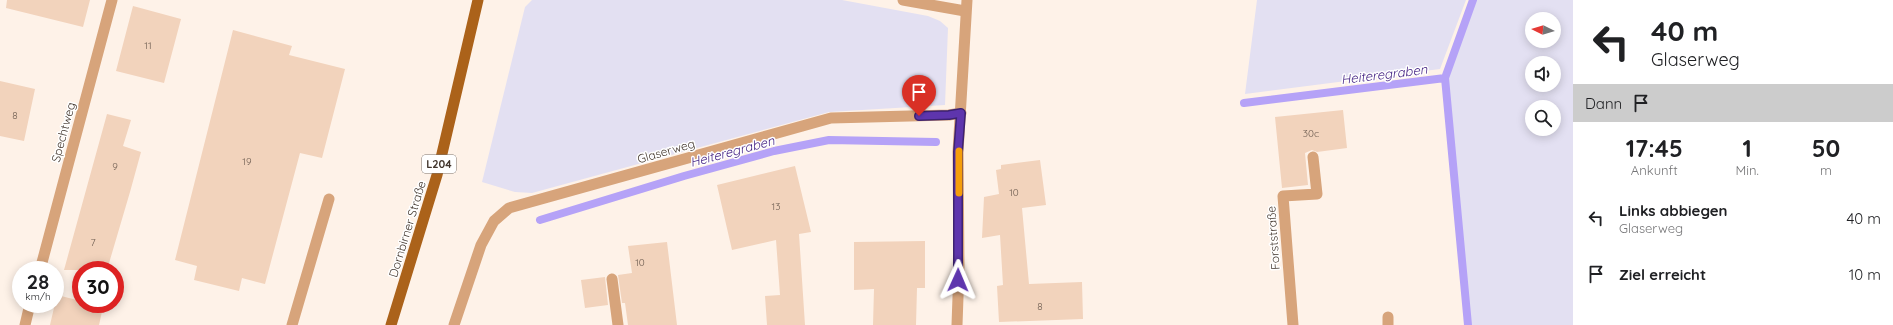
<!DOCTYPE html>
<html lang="de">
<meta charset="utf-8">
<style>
:root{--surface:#fff;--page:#f6f6f6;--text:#202124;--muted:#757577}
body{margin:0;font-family:Quicksand,sans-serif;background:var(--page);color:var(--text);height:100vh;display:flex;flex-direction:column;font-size:15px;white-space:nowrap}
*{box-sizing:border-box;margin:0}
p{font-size:13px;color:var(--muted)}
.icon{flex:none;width:22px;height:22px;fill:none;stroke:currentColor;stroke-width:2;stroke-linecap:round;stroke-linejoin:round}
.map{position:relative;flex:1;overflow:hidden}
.sheet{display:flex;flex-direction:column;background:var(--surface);width:320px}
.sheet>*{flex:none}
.hud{background:#fff;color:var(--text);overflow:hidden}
.needle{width:26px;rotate:275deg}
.fabs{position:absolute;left:1525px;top:12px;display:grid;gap:8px}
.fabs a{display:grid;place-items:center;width:36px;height:36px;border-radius:50%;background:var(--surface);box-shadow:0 2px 10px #0003;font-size:20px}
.speed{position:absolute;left:12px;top:261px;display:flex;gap:8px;font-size:20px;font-weight:700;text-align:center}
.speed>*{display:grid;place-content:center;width:52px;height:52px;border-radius:50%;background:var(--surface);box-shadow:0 2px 10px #0003;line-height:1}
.speed small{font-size:10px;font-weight:400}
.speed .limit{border:6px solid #d22;background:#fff;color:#111}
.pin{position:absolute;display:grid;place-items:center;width:34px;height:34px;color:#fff;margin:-41px -17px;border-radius:50% 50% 50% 0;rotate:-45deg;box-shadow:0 0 4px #0007}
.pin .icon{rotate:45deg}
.me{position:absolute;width:44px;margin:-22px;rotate:1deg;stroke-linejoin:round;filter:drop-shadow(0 0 3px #0008)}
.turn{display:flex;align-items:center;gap:14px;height:84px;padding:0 12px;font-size:18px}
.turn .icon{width:52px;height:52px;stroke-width:2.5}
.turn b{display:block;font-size:28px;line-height:34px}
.then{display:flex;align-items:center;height:38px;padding:0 12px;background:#0003;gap:8px;font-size:15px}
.eta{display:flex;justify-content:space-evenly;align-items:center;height:68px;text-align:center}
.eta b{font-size:24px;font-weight:700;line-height:28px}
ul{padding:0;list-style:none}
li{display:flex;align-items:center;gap:12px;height:56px;padding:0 12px}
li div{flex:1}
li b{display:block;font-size:15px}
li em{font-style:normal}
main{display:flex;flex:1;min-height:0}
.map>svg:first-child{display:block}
</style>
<main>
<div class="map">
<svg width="1573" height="325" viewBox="0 0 1573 325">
<rect width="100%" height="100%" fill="#fef2e8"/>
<path fill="#e3e0f2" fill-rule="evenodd" d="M532,0H842L928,16L940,21L948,28L945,105L829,112L532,193L515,192L482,182L525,7Z
M1257,0H1466L1440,69L1245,94Z
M1473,0H1573V325H1468L1445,78ZM1532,19H1554V41H1532ZM1532,63H1554V85H1532ZM1532,107H1554V129H1532Z"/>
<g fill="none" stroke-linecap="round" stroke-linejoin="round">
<path stroke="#b5a2f7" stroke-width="8" d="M1445,78L1468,325
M1244,103L1445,78L1473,0
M540,220L684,176L774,151L829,140L936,142"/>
</g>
<path fill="#f2d3bc" d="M7,0H90L83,27L6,8Z
M133,6L181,19L164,83L116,71Z
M233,30L292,46L289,55L345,69L322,158L300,153L265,284L242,278L239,291L194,280L197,266L175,260Z
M0,81L35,89L24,141L0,136Z
M1343,110L1347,148L1317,152L1312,150L1305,153L1308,185L1282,188L1275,117Z
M107,114L131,120L123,146L141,152L130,192L107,270H64Z
M1040,160L1046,205L1022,208L1029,284L1082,282L1083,319L999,322L997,286L1003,285L1000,235L982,238L984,197L999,194L996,170L1001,169V165Z
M795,166L811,232L799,234L805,325H767L765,296L780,295L776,240L732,250L717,185Z
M925,241V288H917L916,325H873L874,289L854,290V242Z
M667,242L677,325H628L625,303H622L618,275L632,273L628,246Z
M605,277L608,305L585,308L581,280Z
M57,295L81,301V304H92L103,307L99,325H50Z"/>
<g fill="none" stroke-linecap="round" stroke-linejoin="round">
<path stroke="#d7a47b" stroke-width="11" d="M903,0L965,11
M1388,317V325
M292,325L329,199
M454,325L481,245L494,221L509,208L831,118L949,115L961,113
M1293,325L1283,196L1317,194L1313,157"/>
<path stroke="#d7a47b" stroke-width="11" d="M40,270L112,0
M612,279L618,325
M25,325L30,304
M957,325L959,269L958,152L967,0"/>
<path stroke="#ab621a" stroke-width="11" d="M391,325L437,175L478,0"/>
</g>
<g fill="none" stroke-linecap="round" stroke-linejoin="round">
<g stroke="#3d2270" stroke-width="10">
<path id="route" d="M919,116L949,115L961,113L958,152V280"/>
</g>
<use href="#route" stroke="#5e35ad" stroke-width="7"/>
<path stroke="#f59e0b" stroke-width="7" d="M959,151V193"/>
</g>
<g text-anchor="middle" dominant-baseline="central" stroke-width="3" stroke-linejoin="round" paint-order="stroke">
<g font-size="10" fill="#6e5d51">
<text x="148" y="45">11</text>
<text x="15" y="115">8</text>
<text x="1311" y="133">30c</text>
<text x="247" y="161">19</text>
<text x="115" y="166">9</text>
<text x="1014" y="192">10</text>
<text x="776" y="206">13</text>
<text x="93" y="242">7</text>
<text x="640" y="262">10</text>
<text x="1040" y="306">8</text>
</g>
<rect fill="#fff" stroke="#7b726c" stroke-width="1" x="422" y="155" width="34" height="18" rx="3"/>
<g font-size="11" font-weight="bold" fill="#42362d">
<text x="439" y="164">L204</text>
</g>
<g font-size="12" fill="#42362d" stroke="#fff">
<text transform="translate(63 132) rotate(-75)">Spechtweg</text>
<text transform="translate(666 151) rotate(-16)">Glaserweg</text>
<text transform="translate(407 229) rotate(-73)">Dornbirner Straße</text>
<text transform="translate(1273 238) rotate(-94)">Forststraße</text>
</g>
<g font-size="13" font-style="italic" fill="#442283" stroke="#fff">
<text transform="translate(1384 74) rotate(-7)">Heiteregraben</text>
<text transform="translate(732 151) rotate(-15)">Heiteregraben</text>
</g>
</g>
</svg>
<div class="fabs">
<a><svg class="needle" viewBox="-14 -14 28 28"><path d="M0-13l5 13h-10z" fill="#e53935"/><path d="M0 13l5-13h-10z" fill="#757577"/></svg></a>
<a><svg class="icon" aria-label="sound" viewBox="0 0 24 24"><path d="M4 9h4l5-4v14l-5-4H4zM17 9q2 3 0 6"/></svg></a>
<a><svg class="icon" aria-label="search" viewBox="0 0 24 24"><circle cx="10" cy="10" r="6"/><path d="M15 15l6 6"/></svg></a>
</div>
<div class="speed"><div>28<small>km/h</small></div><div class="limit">30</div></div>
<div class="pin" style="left:919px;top:116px;background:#d93025"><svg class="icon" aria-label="arrive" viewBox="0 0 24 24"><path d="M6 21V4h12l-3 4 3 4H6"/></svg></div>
<svg class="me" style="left:958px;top:280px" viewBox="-20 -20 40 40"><path d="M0-17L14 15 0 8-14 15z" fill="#5e35ad" stroke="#fff" stroke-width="4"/></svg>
</div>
<section class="sheet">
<div class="hud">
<div class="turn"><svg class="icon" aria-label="left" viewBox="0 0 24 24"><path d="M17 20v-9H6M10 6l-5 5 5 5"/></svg><div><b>40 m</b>Glaserweg</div></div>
<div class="then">Dann<svg class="icon" aria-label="arrive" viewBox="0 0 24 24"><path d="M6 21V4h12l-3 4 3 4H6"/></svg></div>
</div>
<div class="eta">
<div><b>17:45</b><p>Ankunft</p></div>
<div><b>1</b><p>Min.</p></div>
<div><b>50</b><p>m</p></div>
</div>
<ul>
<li><svg class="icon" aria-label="left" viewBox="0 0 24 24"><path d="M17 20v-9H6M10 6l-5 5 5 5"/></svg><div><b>Links abbiegen</b><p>Glaserweg</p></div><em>40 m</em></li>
<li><svg class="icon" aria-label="arrive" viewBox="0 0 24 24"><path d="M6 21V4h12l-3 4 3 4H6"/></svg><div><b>Ziel erreicht</b></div><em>10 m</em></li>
</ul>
</section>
</main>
